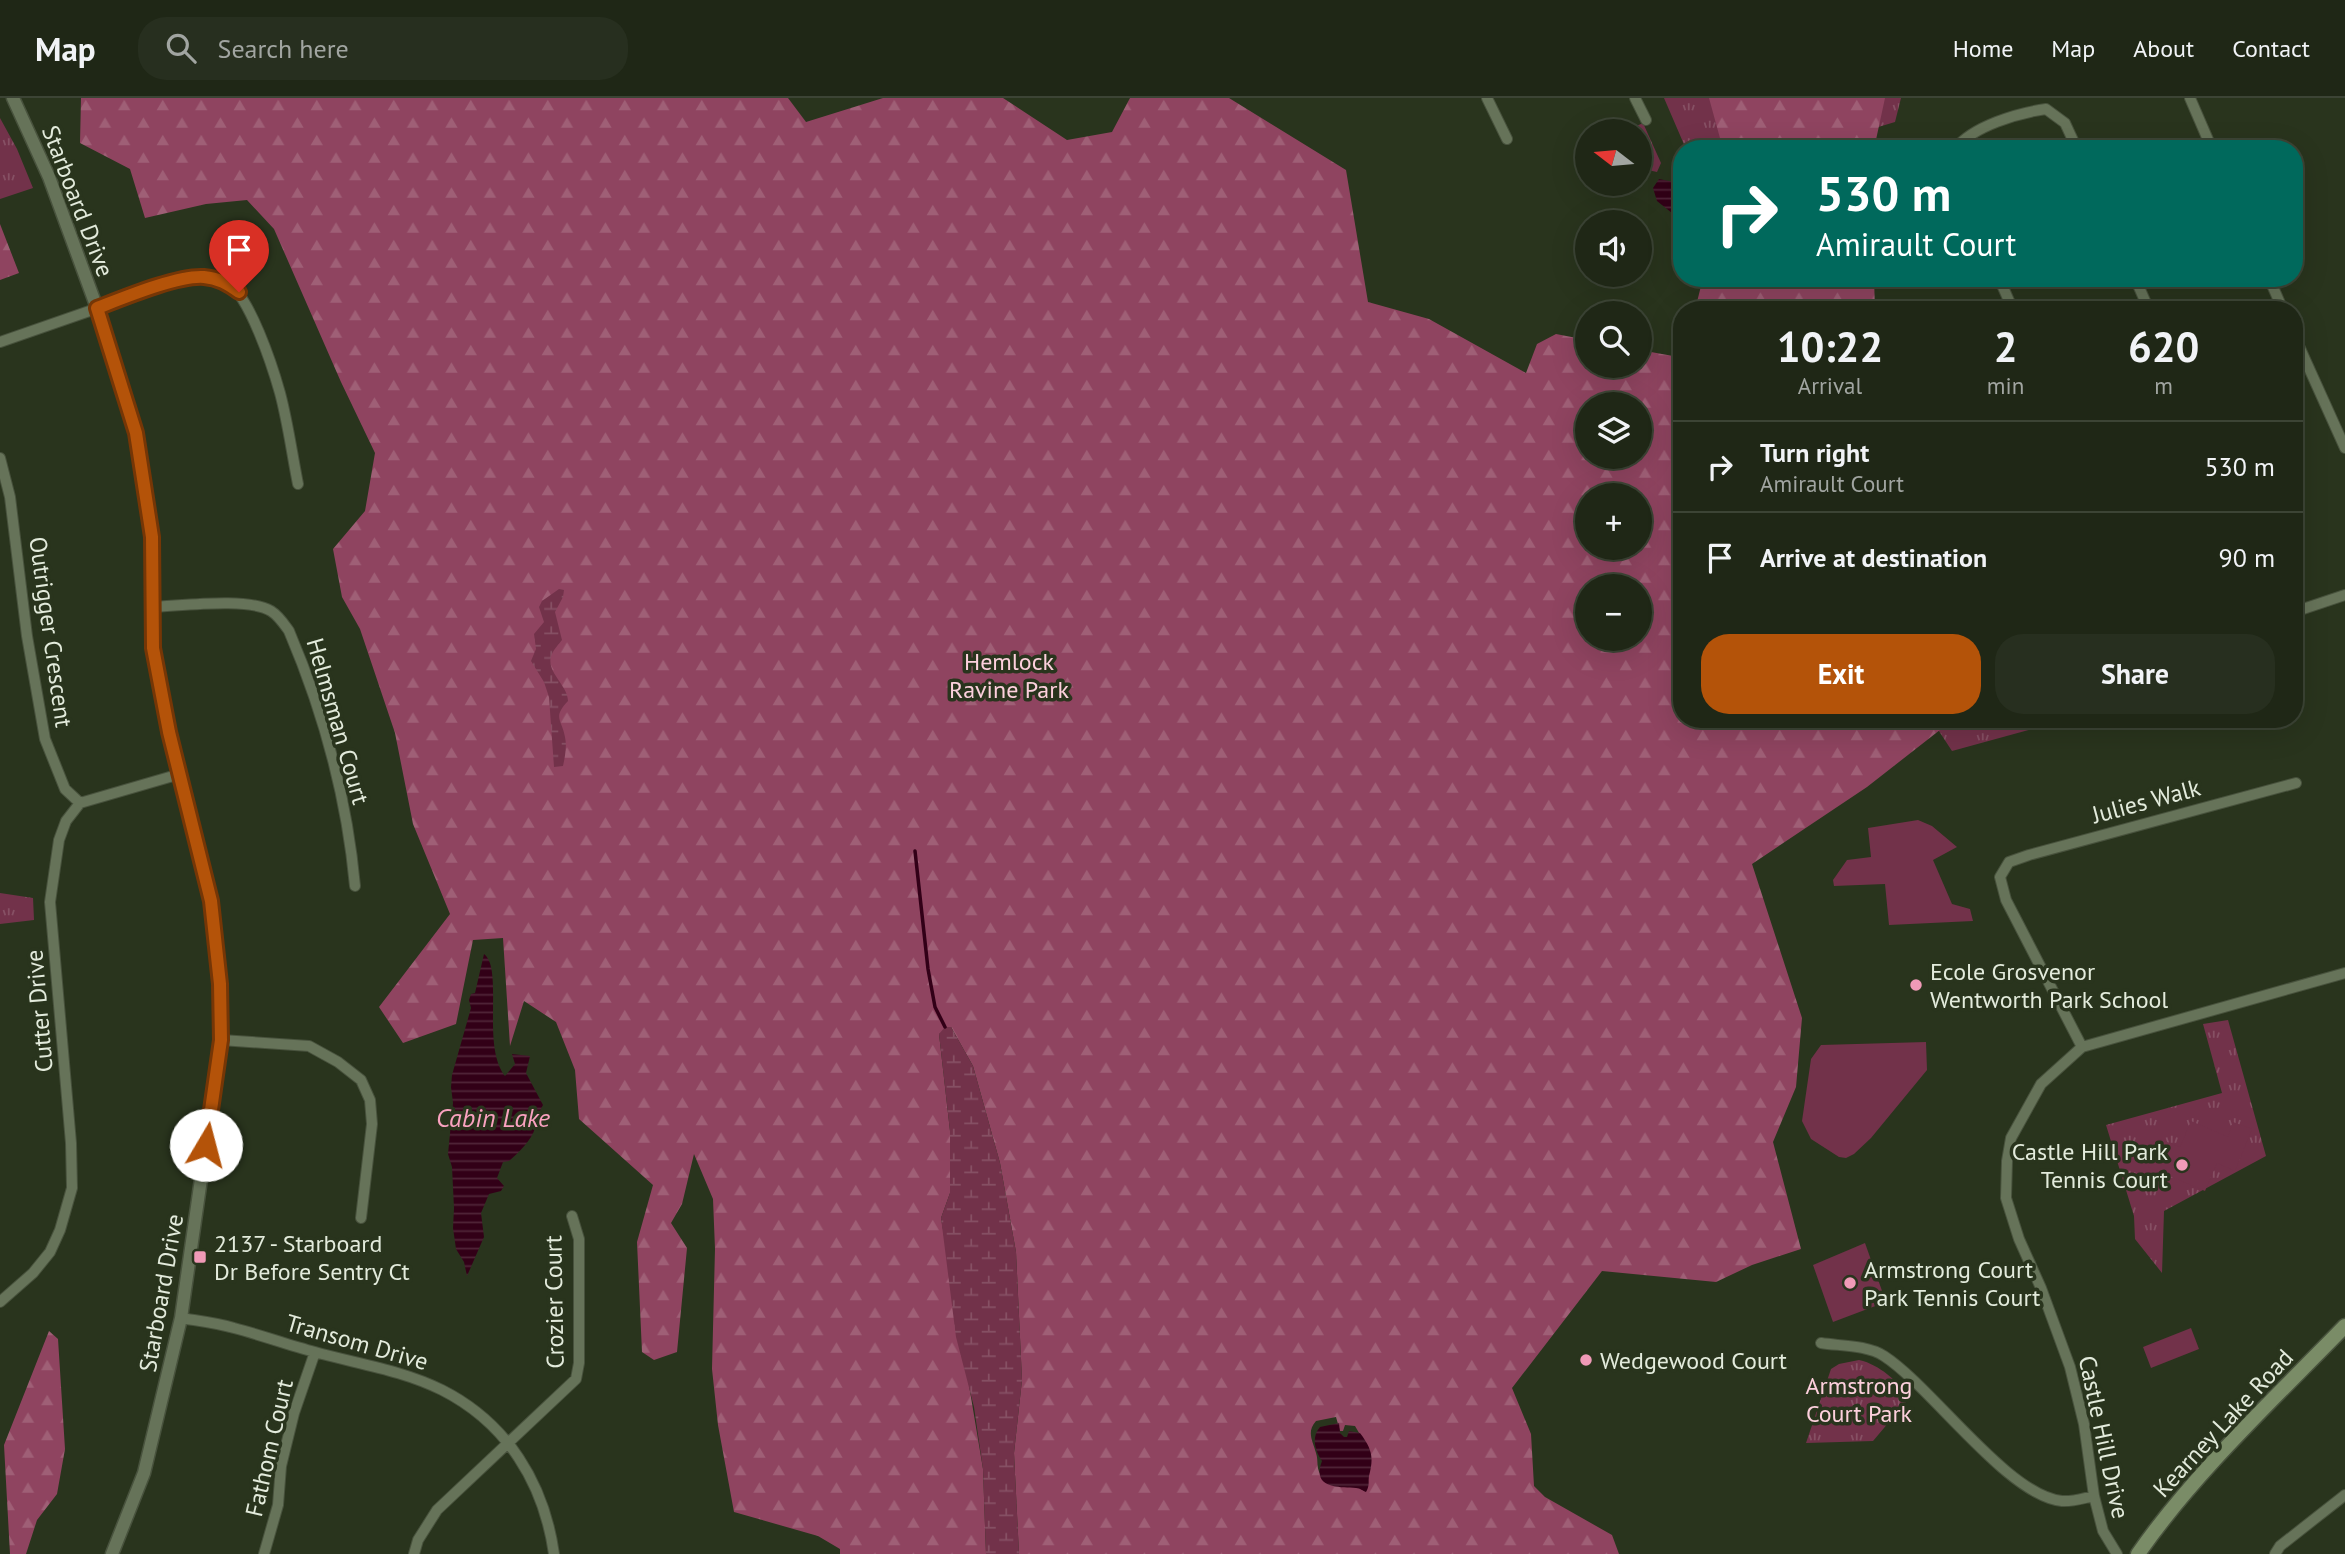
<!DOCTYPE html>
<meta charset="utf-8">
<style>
:root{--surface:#1f2716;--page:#272f1f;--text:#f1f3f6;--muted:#a1a5a1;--line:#3c4435;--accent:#b45309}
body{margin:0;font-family:"PT Sans",sans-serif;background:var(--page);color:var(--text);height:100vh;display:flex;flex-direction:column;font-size:26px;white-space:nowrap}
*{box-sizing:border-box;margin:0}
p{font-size:23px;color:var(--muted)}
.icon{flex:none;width:38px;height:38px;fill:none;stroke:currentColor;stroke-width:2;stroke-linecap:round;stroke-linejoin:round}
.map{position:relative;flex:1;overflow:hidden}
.drawer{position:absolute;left:1673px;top:203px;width:630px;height:427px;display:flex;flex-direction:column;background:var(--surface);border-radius:28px;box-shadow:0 7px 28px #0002,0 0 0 2px var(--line)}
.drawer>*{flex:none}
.top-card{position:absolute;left:1673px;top:42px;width:630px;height:147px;border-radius:28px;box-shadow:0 7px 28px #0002,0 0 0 2px var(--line);background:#00695c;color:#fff;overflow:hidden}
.needle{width:46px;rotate:286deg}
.controls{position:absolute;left:1575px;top:21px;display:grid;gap:14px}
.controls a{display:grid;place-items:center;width:77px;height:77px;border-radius:50%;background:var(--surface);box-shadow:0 7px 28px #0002,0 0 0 2px var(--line);font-size:35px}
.pin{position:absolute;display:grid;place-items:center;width:60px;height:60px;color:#fff;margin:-72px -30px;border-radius:50% 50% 50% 0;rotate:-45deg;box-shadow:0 0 7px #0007}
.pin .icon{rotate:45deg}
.me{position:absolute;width:77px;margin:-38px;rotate:8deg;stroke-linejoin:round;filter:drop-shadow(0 0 5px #0008)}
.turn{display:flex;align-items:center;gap:24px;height:147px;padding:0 28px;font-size:32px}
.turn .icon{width:91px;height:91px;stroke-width:2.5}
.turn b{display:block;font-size:49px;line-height:60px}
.eta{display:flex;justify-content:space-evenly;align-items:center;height:119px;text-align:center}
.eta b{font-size:42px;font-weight:600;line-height:49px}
.button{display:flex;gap:14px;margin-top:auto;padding:14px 28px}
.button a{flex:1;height:80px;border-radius:28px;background:var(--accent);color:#fff;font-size:28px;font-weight:600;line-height:80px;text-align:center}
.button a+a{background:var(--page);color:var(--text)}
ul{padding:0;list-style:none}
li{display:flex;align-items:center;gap:21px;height:91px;padding:0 28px;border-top:2px solid var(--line)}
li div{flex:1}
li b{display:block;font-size:26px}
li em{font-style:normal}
header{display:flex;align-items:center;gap:42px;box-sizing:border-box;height:98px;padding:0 35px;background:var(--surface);border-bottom:2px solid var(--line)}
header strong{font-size:33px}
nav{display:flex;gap:38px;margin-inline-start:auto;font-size:24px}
.search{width:490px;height:63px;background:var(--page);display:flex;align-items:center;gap:18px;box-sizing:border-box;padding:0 24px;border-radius:28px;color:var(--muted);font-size:26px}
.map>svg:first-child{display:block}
</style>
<header>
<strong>Map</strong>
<div class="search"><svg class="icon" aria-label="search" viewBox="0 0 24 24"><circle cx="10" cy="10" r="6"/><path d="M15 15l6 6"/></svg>Search here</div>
<nav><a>Home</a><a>Map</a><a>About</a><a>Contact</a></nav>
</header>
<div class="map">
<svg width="2345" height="1456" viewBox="0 0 2345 1456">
<defs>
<pattern id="grass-tufts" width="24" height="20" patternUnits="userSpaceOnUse" patternTransform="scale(1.75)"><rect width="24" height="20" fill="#72324a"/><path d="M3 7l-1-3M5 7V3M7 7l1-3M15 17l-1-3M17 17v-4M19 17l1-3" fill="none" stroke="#865064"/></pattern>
<pattern id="forest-firs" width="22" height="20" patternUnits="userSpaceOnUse" patternTransform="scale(1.75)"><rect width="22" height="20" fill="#8f4460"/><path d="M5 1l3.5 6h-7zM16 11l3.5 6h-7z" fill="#9f5f76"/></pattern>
<pattern id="wetland-marsh" width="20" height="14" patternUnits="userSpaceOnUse" patternTransform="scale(1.75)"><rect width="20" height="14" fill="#72324a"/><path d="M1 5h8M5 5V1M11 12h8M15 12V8" fill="none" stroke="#865064"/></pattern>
<pattern id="water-rules" width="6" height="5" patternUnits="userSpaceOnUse" patternTransform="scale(1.75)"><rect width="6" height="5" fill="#320017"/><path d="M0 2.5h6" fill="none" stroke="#502538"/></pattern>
</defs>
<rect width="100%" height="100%" fill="#29341d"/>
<path fill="url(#grass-tufts)" d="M1664,0H1901L1895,24L1865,33L1873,51H1686Z
M0,20L17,51L33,90L0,101Z
M1643,25L1661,65L1657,74L1648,72L1640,76V33H1626Z
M1931,621H2068L1952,653Z
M0,795L33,800L34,822L0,826Z
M2228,922L2266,1058L2164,1113L2162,1175L2135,1141L2134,1118L2106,1027L2222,995L2203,926Z
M1859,1262C1881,1267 1895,1283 1911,1298L1873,1343L1806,1345L1831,1271L1839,1266Z"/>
<path fill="url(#forest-firs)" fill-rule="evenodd" d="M81,0H788L806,24L883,0H1003L1067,42L1112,34L1130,0H1229L1346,72L1368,204L1429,221L1526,275L1537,246L1556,236L1587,242V268H1640V252L1673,258L1682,246V621H1954L1867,689L1752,766L1802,920L1796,989L1773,1044L1801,1151L1752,1167L1716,1184L1602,1173L1512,1290L1531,1336L1534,1388L1545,1399L1612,1437L1619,1456H1019L1014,1355L1022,1282L1016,1154L1000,1065L973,968L951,929L939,936L950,1033V1095L941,1120L983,1371L986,1456H840V1451L818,1438L734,1414L718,1327L712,1271L715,1151L713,1101L694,1056L682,1106L671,1125L687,1150L677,1254L654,1262L642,1254L637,1144L653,1087L579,1021L575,972L556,924L524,903L510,948L503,840L473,842L456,926L403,945L379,909L450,816L413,726L395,635L360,531L342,499L333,451L365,413L375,355L341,284L274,131L247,102L206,106L145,120L130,71L80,45ZM1587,306H1640V359H1587ZM1587,397H1640V450H1587ZM1587,488H1640V541H1587ZM1336,1319L1340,1333H1343L1345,1327L1355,1328L1365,1345L1323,1380C1315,1371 1319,1364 1316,1355C1313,1343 1306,1334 1316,1323Z
M1709,0H1885L1874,51H1723Z
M0,126L19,175L0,182Z
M1703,180H1874L1875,212H1695Z
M49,1233L58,1241L65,1351L57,1396L37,1422L26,1456H10L4,1347Z"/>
<path fill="url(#wetland-marsh)" d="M559,491L564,492L563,499L555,514L562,542C559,546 554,551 552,556C544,573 568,587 568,603C552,620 562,621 565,639C567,648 565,659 563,668L554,669L549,599L544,584L531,563L536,551L534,536L544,524L539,509L542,503Z
M945,929H951L973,968L1000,1065L1016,1154L1022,1282L1014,1355L1019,1456H986L983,1371L974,1309L956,1239L941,1120L950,1095V1033L939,936Z"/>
<path fill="#72324a" d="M1918,722L1932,728L1957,749L1933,762L1952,806L1970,811L1973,823L1889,827L1885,786L1834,788L1833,782L1847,762L1871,759L1868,730Z
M1926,944L1927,972L1871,1040L1854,1056L1846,1060L1839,1059L1811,1041L1802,1023L1811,961L1821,947Z
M2191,1023L2228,1039L2233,1024L2252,1031L2235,1073L2217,1065L2205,1093L2148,1069L2159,1041L2180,1049Z
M1865,1145L1886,1204L1833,1224L1813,1167Z
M2191,1230L2199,1251L2151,1270L2143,1249Z"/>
<path fill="url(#water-rules)" d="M1682,70V123L1657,103L1653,90L1659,81L1674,84L1677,71Z
M484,856C504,871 481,948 505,978L515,966L512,956L530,958L526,975L543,1007C538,1015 538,1022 535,1030C532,1042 518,1055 509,1063L503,1064L497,1080L504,1088L501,1093L489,1096L481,1115L484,1139L467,1178L464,1164L456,1151L453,1130L454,1110L452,1069L448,1056L453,1005L451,989L452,977L471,910L469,902L471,896L475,895Z
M1339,1325L1340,1335L1344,1339H1347L1349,1333L1360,1335C1372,1351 1374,1359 1369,1378C1368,1385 1370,1387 1366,1394C1363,1393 1360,1390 1356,1390C1339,1389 1311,1391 1322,1363C1315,1353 1311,1339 1320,1329Z"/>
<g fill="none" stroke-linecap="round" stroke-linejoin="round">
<path stroke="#320017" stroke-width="3.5" d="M915,753L928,871L935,909L945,929"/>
<g stroke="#48523d" stroke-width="12">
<path id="minor" d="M1487,0L1507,41
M1635,0L1646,22
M2190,0L2212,51
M1955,51C1973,28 2018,15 2046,11L2065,25L2077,51
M1999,180L2013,212
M2135,180L2149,212
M2269,180L2283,212
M2294,237L2345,350
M0,244L173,184C191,181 209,176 226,184C249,195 273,270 280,295C288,325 292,356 298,386
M0,360L10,399L27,538L45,641L65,691L80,705
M152,509C181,508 248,499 271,513C279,518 284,526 289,533C323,613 347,701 355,788
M2294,514L2345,497
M221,942L309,948L338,964L361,982L370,1002L372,1026L361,1120
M2082,949L2006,802L2000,779L2009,764L2029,757L2296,685
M0,1204L33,1175L50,1154L60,1132L72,1090L71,1045L50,804L59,742L66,723L80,705L180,676
M181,1220C199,1223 217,1225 234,1230C261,1237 288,1247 315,1254C358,1266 402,1272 442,1292C507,1325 544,1385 554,1456
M1821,1245C1840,1248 1867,1247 1884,1258C1932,1289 2008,1398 2062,1403C2072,1404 2084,1400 2094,1398
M264,1456L278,1407L281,1368L294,1315L315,1254
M414,1456L418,1442L437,1412L576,1281L579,1265V1141L572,1118
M2117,1456L2103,1433L2094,1398L2084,1326L2070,1269L2041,1190L2019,1141L2006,1100L2007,1063L2011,1040L2041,986L2082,949L2345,875
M2275,1456L2280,1448L2345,1397"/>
</g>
<g stroke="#48523d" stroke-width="15">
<path id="tertiary" d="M13,0L49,79L97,210L136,335L152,439L153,550L169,634L211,803L220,886L221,942L181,1220L144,1375L112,1456"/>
</g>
<g stroke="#48523d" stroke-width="17">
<path id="secondary" d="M2138,1456C2194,1375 2276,1299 2345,1228"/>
</g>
<use href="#minor" stroke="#667359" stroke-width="10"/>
<use href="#tertiary" stroke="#667359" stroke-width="12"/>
<use href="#secondary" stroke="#7a8c67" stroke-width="14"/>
</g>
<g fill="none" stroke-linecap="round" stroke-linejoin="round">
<g stroke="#753606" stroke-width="18">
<path id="route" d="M206,1047L221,942L220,886L211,803L169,634L153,550L152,439L136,335L97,210C123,200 178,177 204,179C218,180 228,186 239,194"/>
</g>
<use href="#route" stroke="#b45309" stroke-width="12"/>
</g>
<g fill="#f09ab7" stroke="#29341d" stroke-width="2.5">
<circle cx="1916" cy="887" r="7"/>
<circle cx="2182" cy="1067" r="7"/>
<rect x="193" y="1152" width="14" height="14" rx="3.5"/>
<circle cx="1850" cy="1185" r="7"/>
<circle cx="1586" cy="1262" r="7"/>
</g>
<g text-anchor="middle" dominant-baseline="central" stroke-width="7" stroke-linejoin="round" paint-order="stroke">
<g font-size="24" fill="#e3ebdc" stroke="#29341d">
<text transform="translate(78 103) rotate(69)">Starboard Drive</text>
<text transform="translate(51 534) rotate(82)">Outrigger Crescent</text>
<text transform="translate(338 623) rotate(74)">Helmsman Court</text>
<text transform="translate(2146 703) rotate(-15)">Julies Walk</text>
<text transform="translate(39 913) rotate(-95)">Cutter Drive</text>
<text transform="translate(161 1195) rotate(-80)">Starboard Drive</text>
<text transform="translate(554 1204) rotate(-91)">Crozier Court</text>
<text transform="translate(357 1244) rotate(16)">Transom Drive</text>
<text transform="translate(2223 1325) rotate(-47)">Kearney Lake Road</text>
<text transform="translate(2104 1339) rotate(78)">Castle Hill Drive</text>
<text transform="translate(269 1350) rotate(-77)">Fathom Court</text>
</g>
<g font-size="24" fill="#fdd0dd" stroke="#29341d">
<text x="1009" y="563">Hemlock<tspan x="1009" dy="28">Ravine Park</tspan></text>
<text x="1859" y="1287">Armstrong<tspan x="1859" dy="28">Court Park</tspan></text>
</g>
<g font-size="24" fill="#e3ebdc" stroke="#29341d" text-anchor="start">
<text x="1930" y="873">Ecole Grosvenor<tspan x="1930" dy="28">Wentworth Park School</tspan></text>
<text x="2168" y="1053" text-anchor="end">Castle Hill Park<tspan x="2168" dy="28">Tennis Court</tspan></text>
<text x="214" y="1145">2137 - Starboard<tspan x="214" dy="28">Dr Before Sentry Ct</tspan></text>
<text x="1864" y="1171">Armstrong Court<tspan x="1864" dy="28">Park Tennis Court</tspan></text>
<text x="1600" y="1262">Wedgewood Court</text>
</g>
<g font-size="26" font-style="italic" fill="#faa2c0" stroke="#29341d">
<text x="493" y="1019">Cabin Lake</text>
</g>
</g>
</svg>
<div class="controls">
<a><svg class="needle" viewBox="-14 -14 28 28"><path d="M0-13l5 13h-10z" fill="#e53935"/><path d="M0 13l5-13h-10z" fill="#a1a5a1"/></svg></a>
<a><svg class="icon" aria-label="sound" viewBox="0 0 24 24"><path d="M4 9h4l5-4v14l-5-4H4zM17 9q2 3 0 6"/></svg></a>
<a><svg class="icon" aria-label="search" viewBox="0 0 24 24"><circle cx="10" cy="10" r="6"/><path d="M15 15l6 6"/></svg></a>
<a><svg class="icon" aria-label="layers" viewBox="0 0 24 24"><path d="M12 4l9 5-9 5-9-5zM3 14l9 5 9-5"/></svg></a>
<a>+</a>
<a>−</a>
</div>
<div class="pin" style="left:239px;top:194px;background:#d93025"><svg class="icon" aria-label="arrive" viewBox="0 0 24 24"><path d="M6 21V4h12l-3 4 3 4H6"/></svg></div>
<svg class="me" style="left:206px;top:1047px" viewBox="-20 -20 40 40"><circle r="19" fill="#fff"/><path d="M0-13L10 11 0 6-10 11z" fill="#b45309"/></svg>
<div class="top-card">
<div class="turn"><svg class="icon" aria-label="right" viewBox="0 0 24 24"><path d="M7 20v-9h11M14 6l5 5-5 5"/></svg><div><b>530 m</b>Amirault Court</div></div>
</div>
<section class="drawer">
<div class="eta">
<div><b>10:22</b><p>Arrival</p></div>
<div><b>2</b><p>min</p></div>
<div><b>620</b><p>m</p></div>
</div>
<ul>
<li><svg class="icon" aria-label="right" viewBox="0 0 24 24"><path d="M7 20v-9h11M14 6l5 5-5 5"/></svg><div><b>Turn right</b><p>Amirault Court</p></div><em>530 m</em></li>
<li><svg class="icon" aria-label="arrive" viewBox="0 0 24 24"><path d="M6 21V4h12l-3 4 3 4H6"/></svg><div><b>Arrive at destination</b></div><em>90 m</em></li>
</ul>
<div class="button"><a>Exit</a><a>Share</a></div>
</section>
</div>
